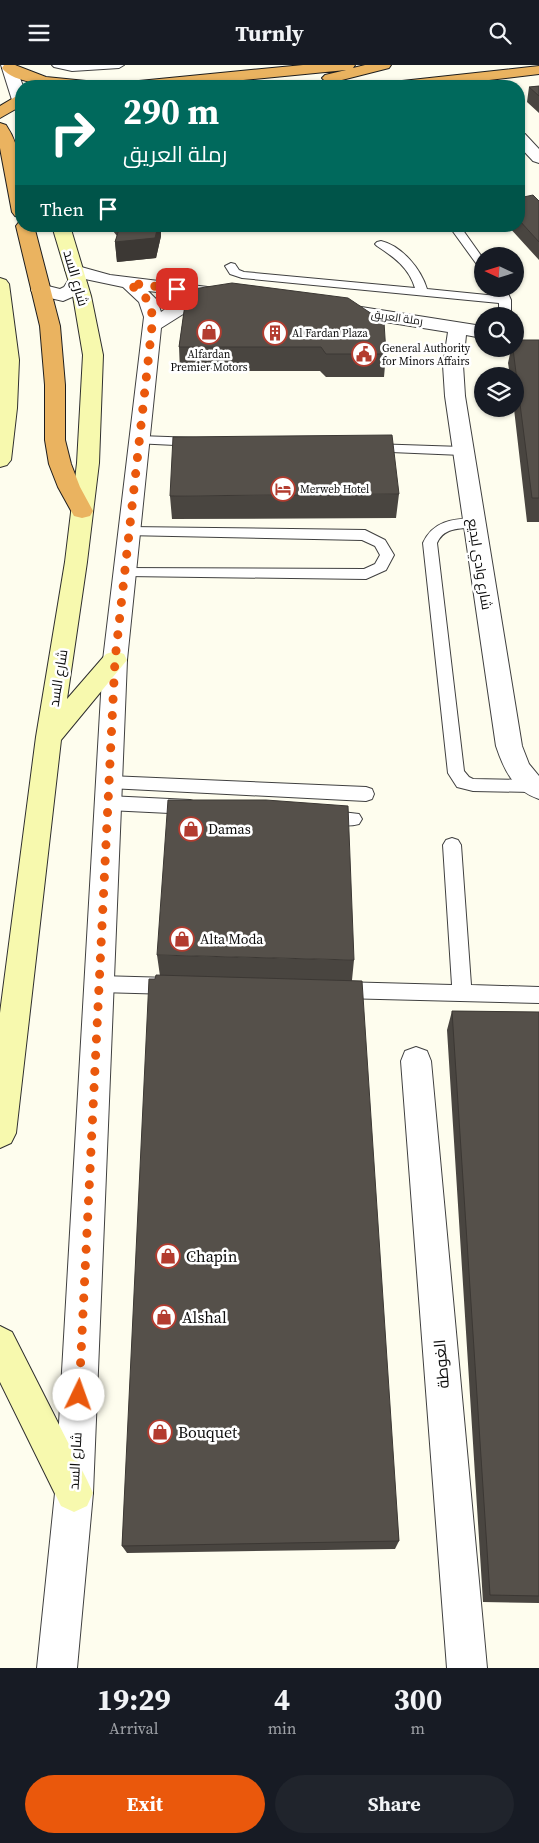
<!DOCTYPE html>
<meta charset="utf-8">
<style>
:root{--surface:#171b24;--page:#20242c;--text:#f1f3f6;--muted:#9ea1a6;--accent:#ea580c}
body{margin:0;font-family:"Source Serif 4",Cairo,serif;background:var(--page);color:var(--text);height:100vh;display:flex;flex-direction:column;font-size:19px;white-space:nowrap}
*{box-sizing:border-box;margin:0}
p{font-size:16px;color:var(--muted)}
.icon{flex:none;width:28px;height:28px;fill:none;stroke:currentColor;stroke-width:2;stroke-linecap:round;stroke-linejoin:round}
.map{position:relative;height:1603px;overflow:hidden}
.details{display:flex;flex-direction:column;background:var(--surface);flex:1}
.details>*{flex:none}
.top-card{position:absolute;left:15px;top:15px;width:510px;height:152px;border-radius:20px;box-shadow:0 1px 4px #0004;background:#00695c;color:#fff;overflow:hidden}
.needle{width:32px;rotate:274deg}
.tools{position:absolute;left:474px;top:182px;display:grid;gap:10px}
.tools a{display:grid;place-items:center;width:50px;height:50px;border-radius:50%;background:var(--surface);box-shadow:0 1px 4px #0004;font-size:25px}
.pin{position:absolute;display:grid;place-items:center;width:42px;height:42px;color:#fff;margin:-21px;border-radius:10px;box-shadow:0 2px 8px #0006}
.me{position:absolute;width:55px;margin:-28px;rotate:3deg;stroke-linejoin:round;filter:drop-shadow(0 0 4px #0008)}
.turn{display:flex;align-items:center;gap:18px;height:105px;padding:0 25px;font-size:22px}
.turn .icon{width:65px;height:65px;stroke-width:2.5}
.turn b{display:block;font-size:35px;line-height:42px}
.then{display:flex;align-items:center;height:48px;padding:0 25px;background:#0003;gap:10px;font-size:19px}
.eta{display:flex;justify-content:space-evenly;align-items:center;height:85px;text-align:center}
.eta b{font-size:30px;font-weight:700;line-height:35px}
.button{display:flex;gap:10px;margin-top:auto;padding:10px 25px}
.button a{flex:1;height:58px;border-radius:30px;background:var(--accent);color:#fff;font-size:20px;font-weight:700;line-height:58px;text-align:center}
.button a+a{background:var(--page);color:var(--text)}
header{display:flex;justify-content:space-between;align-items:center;height:65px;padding:0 25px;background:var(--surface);font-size:22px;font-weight:700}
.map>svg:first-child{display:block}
</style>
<header><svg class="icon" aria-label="menu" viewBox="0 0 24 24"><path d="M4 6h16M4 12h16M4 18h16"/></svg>Turnly<svg class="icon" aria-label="search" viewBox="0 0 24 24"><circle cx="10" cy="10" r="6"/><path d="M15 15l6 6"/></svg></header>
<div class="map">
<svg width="539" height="1603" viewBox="0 0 539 1603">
<rect width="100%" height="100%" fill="#fefdee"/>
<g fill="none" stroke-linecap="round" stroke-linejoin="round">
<g stroke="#404040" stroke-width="2">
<path id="lane" d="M52,0H124L119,3L72,6L54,2Z
M449,161H460L482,192V202L478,201Z
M381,176C402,181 421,204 427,224L497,231L494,224H506L511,235V251H499V238L242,213L230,209L225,201L231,198L235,199L239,205L244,207L415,223C409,203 394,192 377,181L375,179L377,177Z
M139,371L196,373L203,377L196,381L134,378L132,375L134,372Z
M372,379L462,382L469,386L462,390L367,386L365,383Z
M474,453L479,455L481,458L479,461C463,465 445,460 437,478L464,706L469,712L473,714L532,715L538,716L539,724L532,727L473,726L457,722L448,708L423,478C433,456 452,454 474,453Z
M130,462L365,465L385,475L394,490L386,505L366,514L126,511L121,509L119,506L121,503L364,504L375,499L380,490L375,481L362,475L125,470L123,467L125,464Z
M109,711L366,722L372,724L374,729L372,734L366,736L109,723L103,722L101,717L103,712Z
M108,731L190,735L196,737L198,742L196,747L190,749L108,745L102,743L100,738L102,733Z
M325,745L359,749L362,754L359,759C348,762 330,760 319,757L316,752L319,747Z
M452,773L458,775L461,780L471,920L539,922V938L340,933L333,931L331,925L333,919L340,917L452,920L443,780L446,775Z
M99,911L171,913L178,915L180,921L178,927L171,929L99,927L92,925L90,919L92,913Z"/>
</g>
<g stroke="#404040" stroke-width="2">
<path id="street" d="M1,0H15L23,21H21V39L15,38L12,35Z
M519,67L525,69L539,84V98L533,96L519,81Z
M74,200L110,210L224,224L231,226L233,230L231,234L217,235L188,246L161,263L127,595L93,1428L77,1603H37L55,1428L103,595L144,252L139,237L123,222L85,214L79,229L63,236L33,229L31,225L33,221L40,219L60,224L64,222L71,211L73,210L68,209L65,205L68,201ZM148,226L192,231L174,238L161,247L157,235Z
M336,238L482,261V273L466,270L463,300L465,331L522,681L529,699L539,711V734C514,726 504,705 496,681L445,331L443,300L448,267L329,248L327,244L329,240Z
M416,982L427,986L431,996L487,1603H447L401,996L405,986Z"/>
</g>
<g stroke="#2f2f2f" stroke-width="2">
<path id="secondary" d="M52,161H70L91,231L103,290L99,398L87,497L67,634L106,589L115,586L124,589L127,595L61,675L16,1068L11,1078L0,1083V948L36,672L65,497L77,398L83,290L73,231Z
M0,213L6,215L9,219L19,295L17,343L11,395L7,400L0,402Z
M0,1261L12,1267L87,1415L93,1428L87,1441L74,1447L61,1441L0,1317Z"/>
</g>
<g stroke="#1e1e1e" stroke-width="2">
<path id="highway" d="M4,0H15L46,12L86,16L91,18L94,21C72,22 16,22 2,3Z
M303,0H355L353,3L365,0H391L389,3L330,18L325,16L322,13L325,10L346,5L182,21H131L134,18L139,16Z
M539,1V9L439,21H394L397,18L402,16Z
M21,31V41L0,53V41L15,32Z
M0,58L6,60C24,86 23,122 21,152L15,151L12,147L0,83Z
M19,157H21V161H34L60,261L65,320V375L71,399L80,422L93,446L90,451L82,453L74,451L58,422L49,399L45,375V320L40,261L16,161Z"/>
</g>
<use href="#lane" fill="#fff" fill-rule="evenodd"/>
<use href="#street" fill="#fff" fill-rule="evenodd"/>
<use href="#secondary" fill="#f7f9ae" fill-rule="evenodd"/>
<use href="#highway" fill="#eab360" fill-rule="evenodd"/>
</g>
<path fill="#494540" d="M539,21V48L527,37L529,22Z
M519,133L539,136V195L508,161H519Z
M112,161H161V171L156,193L117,197L115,177L117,171L113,166Z
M187,225L386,289L384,312H326L320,306H180L179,282Z
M539,275V457H527L514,344H515V311H510L508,298L511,284H515Z
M399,429L396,453L172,454L170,431Z
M157,890L354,895L352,915L399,1476L395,1484L127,1488L122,1481L155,914L160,911Z
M452,946L539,947V1538L483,1537L447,965Z"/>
<path fill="#3c3834" d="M158,161H161V171L156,193L117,197L115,177Z"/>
<path fill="#55504a" stroke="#3c3834" d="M539,21V31L529,22Z
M533,130L539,136V177L519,155V133Z
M120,161H158L155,173L115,177Z
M232,218L348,233L384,257L386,289H326L321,282H179L187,225Z
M515,275H539V433H532L513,284H515Z
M392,370L399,429L170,431L173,372Z
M168,735H266L348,741L354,895L157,890Z
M156,910L362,916L399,1476L122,1481L149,914H155Z
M452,946L539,947V1531L490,1530Z"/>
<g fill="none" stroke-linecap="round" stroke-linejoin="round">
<path stroke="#ea580c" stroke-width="9" stroke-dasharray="0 16.2" d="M79,1330L115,595L153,252L148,235L129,218L177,224"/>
</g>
<defs>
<g id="shop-ring" transform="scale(1.25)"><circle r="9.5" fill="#fff" stroke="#b33c2f" stroke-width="1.5"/><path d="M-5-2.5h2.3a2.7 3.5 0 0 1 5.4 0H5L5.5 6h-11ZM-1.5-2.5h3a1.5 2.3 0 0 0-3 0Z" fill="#b33c2f"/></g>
<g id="building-ring" transform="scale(1.25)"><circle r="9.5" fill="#fff" stroke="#b33c2f" stroke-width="1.5"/><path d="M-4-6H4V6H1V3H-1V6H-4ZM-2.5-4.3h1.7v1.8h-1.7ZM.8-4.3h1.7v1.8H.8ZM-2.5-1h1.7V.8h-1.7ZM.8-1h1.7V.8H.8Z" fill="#b33c2f"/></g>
<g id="civic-ring" transform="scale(1.25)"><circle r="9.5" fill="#fff" stroke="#b33c2f" stroke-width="1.5"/><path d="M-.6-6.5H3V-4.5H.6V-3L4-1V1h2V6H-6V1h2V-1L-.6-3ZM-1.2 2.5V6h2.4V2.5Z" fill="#b33c2f"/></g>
<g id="hotel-ring" transform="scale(1.25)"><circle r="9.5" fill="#fff" stroke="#b33c2f" stroke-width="1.5"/><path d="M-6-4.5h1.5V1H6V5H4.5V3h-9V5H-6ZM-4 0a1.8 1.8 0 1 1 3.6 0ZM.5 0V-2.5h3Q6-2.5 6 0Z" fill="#b33c2f"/></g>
</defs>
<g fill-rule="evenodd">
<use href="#shop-ring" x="209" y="267"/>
<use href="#building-ring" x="275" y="268"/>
<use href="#civic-ring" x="364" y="289"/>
<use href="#hotel-ring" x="283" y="424"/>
<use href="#shop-ring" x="191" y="764"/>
<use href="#shop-ring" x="182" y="874"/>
<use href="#shop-ring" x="168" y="1191"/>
<use href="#shop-ring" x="164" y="1252"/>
<use href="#shop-ring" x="160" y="1367"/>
</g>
<g text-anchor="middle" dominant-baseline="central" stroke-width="5" stroke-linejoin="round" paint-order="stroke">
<g font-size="11" fill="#0d0d0d" stroke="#fff">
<text transform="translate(397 253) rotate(8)">رملة العريق</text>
</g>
<g font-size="11" fill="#0d0d0d" stroke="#fff" text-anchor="start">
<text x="292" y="268">Al Fardan Plaza</text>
<text x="382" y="283">General Authority<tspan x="382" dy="13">for Minors Affairs</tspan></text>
<text x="209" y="289" text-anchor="middle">Alfardan<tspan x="209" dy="13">Premier Motors</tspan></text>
<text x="300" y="424">Merweb Hotel</text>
</g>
<g font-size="14" fill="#0d0d0d" stroke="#fff">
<text transform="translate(76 213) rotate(74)">شارع السد</text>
<text transform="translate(480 499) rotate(81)">شارع وادي لبديع</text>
<text transform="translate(58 613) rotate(-81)">شارع السد</text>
<text transform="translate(75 1396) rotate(-87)">شارع السد</text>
</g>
<g font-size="14" fill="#0d0d0d" stroke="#fff" text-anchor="start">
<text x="208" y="764">Damas</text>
<text x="200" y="874">Alta Moda</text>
</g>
<g font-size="16" fill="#0d0d0d" stroke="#fff" text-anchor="start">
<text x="186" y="1191">Chapin</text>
<text x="182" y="1252">Alshal</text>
<text x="178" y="1367">Bouquet</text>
</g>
<g font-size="16" fill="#0d0d0d" stroke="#fff">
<text transform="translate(441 1299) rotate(-95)">الغوطة</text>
</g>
</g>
</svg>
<div class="tools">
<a><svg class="needle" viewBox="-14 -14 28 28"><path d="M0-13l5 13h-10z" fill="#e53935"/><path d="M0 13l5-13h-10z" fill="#9ea1a6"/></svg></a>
<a><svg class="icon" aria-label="search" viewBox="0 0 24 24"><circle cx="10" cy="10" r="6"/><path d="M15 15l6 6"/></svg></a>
<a><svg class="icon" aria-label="layers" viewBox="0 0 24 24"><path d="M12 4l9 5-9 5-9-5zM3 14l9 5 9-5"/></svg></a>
</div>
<div class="pin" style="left:177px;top:224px;background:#d93025"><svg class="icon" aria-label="arrive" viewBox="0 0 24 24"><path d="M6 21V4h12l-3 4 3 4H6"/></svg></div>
<svg class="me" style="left:79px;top:1330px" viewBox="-20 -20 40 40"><circle r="19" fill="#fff"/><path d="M0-13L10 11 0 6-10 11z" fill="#ea580c"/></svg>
<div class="top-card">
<div class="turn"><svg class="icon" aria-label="right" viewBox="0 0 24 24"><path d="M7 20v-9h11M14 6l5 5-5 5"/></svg><div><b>290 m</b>رملة العريق</div></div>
<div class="then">Then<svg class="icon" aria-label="arrive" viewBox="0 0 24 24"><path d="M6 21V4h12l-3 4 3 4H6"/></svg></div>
</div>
</div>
<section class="details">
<div class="eta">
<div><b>19:29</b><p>Arrival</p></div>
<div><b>4</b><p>min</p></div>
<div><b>300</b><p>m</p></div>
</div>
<div class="button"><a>Exit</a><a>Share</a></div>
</section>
